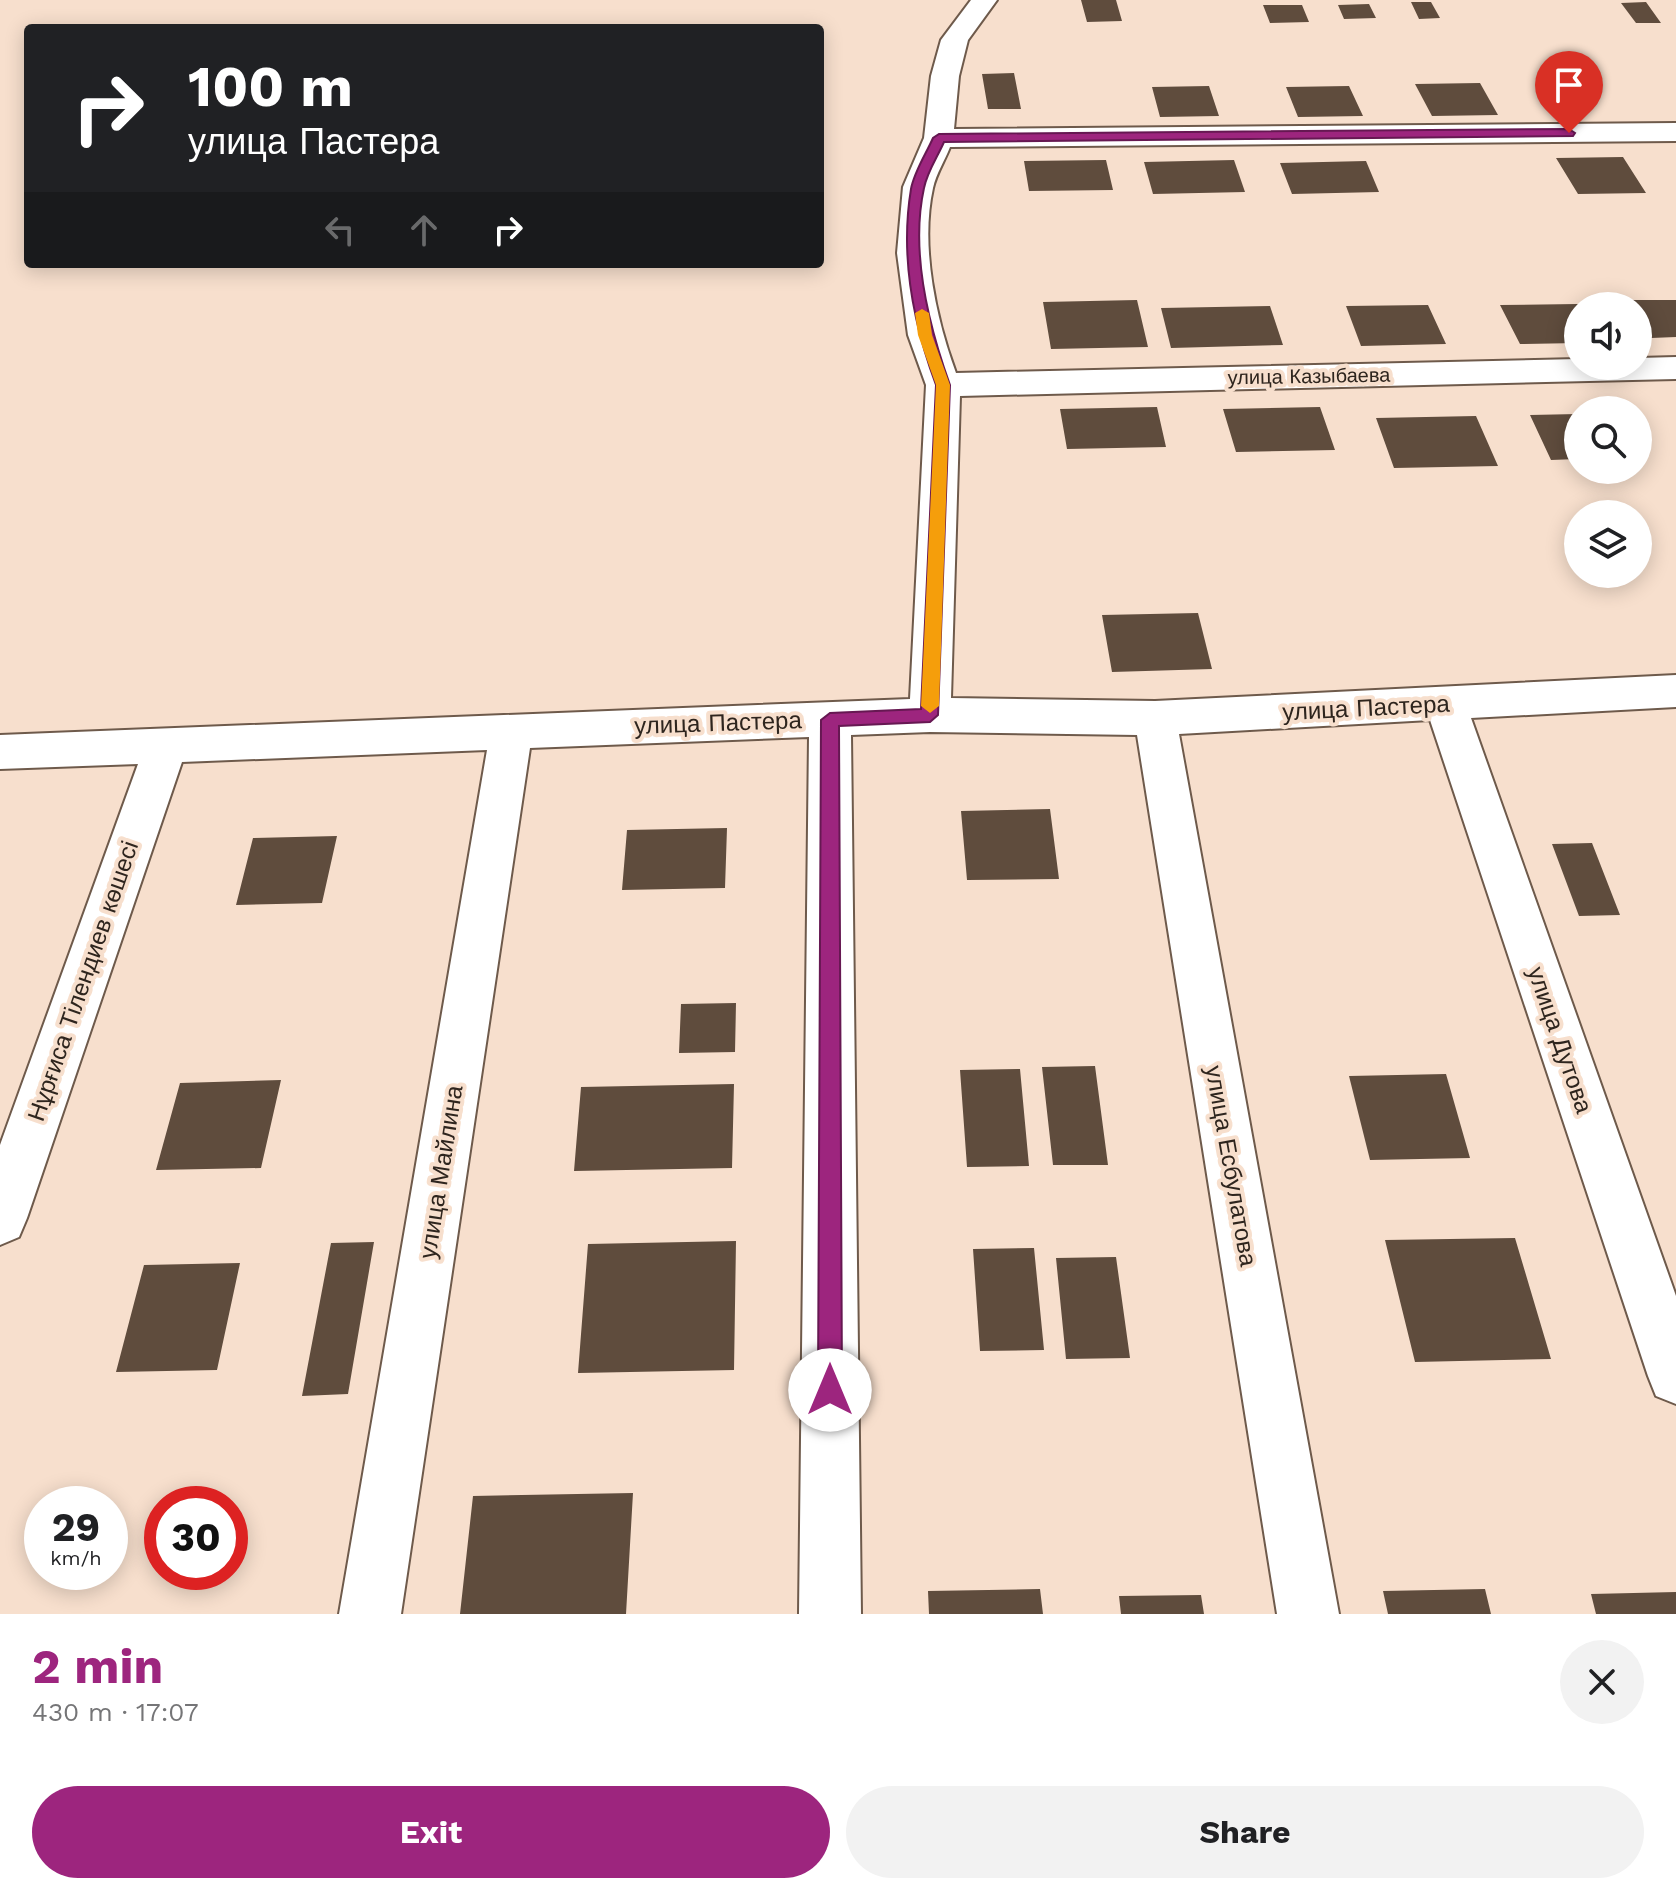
<!DOCTYPE html>
<meta charset="utf-8">
<style>
:root{--surface:#fff;--page:#f2f2f2;--text:#202124;--muted:#757577;--accent:#9d257e}
body{margin:0;font-family:"Work Sans",sans-serif;background:var(--page);color:var(--text);height:100vh;display:flex;flex-direction:column;font-size:30px;white-space:nowrap}
*{box-sizing:border-box;margin:0}
p{font-size:26px;color:var(--muted)}
.icon{flex:none;width:44px;height:44px;fill:none;stroke:currentColor;stroke-width:2;stroke-linecap:round;stroke-linejoin:round}
.map{position:relative;height:1614px;overflow:hidden}
.details{display:flex;flex-direction:column;background:var(--surface);flex:1}
.details>*{flex:none}
.banner{position:absolute;left:24px;top:24px;width:800px;height:244px;border-radius:8px;box-shadow:0 4px 20px #0003;background:#202124;color:#fff;overflow:hidden}
.fabs{position:absolute;left:1564px;top:292px;display:grid;gap:16px}
.fabs a{display:grid;place-items:center;width:88px;height:88px;border-radius:50%;background:var(--surface);box-shadow:0 4px 20px #0003;font-size:40px}
.speed{position:absolute;left:24px;top:1486px;display:flex;gap:16px;font-size:40px;font-weight:700;text-align:center}
.speed>*{display:grid;place-content:center;width:104px;height:104px;border-radius:50%;background:var(--surface);box-shadow:0 4px 20px #0003;line-height:1}
.speed small{font-size:20px;font-weight:400}
.speed .limit{border:12px solid #d22;background:#fff;color:#111}
.pin{position:absolute;display:grid;place-items:center;width:68px;height:68px;color:#fff;margin:-82px -34px;border-radius:50% 50% 50% 0;rotate:-45deg;box-shadow:0 0 8px #0007}
.pin .icon{rotate:45deg}
.me{position:absolute;width:88px;margin:-44px;rotate:0deg;stroke-linejoin:round;filter:drop-shadow(0 0 6px #0008)}
.turn{display:flex;align-items:center;gap:28px;height:168px;padding:0 32px;font-size:36px}
.turn .icon{width:104px;height:104px;stroke-width:2.5}
.turn b{display:block;font-size:56px;line-height:68px}
.lanes{display:flex;align-items:center;height:76px;padding:0 32px;background:#0003;justify-content:center;gap:40px;direction:ltr}
.lanes .off{opacity:.35}
.round{display:grid;place-items:center;flex:none;width:84px;height:84px;border-radius:42px;background:var(--page)}
.overview{display:flex;align-items:center;justify-content:space-between;height:136px;padding:0 32px}
h1{font-size:48px;font-weight:700;line-height:60px;color:var(--accent)}
.button{display:flex;gap:16px;margin-top:auto;padding:16px 32px}
.button a{flex:1;height:92px;border-radius:48px;background:var(--accent);color:#fff;font-size:32px;font-weight:700;line-height:92px;text-align:center}
.button a+a{background:var(--page);color:var(--text)}
.map>svg:first-child{display:block}
</style>
<div class="map">
<svg width="1676" height="1614" viewBox="0 0 1676 1614">
<rect width="100%" height="100%" fill="#f7dfcd"/>
<path fill="#5f4c3d" d="M1081,0H1116L1122,21L1087,22Z
M1411,2H1431L1440,18L1419,19Z
M1646,2L1661,23H1636L1621,3Z
M1369,4L1376,18L1344,19L1338,5Z
M1263,5H1302L1309,22L1270,23Z
M1014,73L1021,109H988L982,74Z
M1480,83L1498,115L1432,116L1415,84Z
M1209,86L1219,116L1160,117L1152,87Z
M1349,86L1363,116L1298,117L1286,87Z
M1623,157L1646,193L1578,194L1556,158Z
M1106,160L1113,190L1029,191L1024,161Z
M1234,160L1245,192L1153,194L1144,162Z
M1366,161L1379,192L1292,194L1280,163Z
M1137,300L1148,347L1051,349L1043,302Z
M1630,300H1676V337L1651,338L1638,315V306H1633Z
M1578,304V343L1520,344L1500,305Z
M1428,305L1446,344L1361,346L1346,306Z
M1270,306L1283,345L1171,348L1161,308Z
M1157,407L1166,447L1067,449L1060,409Z
M1320,407L1335,450L1236,452L1223,409Z
M1578,414V459L1551,460L1530,415Z
M1476,416L1498,466L1394,468L1376,418Z
M1198,613L1212,669L1112,672L1102,615Z
M1050,809L1059,879L967,880L961,811Z
M727,828L725,888L622,890L627,830Z
M337,836L322,903L236,905L253,838Z
M1592,843L1620,915L1579,916L1552,844Z
M736,1003L735,1052L679,1053L681,1004Z
M1095,1066L1108,1165H1053L1042,1067Z
M1020,1069L1029,1166L967,1167L960,1070Z
M1446,1074L1470,1158L1370,1160L1349,1076Z
M281,1080L261,1168L156,1170L180,1083Z
M734,1084L732,1168L574,1171L581,1087Z
M1515,1238L1551,1359L1415,1362L1385,1240Z
M736,1241L734,1370L578,1373L588,1244Z
M374,1242L348,1394L302,1396L331,1243Z
M1034,1248L1044,1350L980,1351L973,1249Z
M1116,1257L1130,1358L1066,1359L1056,1258Z
M240,1263L217,1370L116,1372L144,1265Z
M633,1493L626,1614H460L473,1496Z
M1040,1589L1043,1614H929L928,1591Z
M1485,1589L1491,1614H1388L1383,1591Z
M1676,1592V1614H1596L1591,1594Z
M1201,1595L1204,1614H1121L1119,1596Z"/>
<g fill="none" stroke-linecap="round" stroke-linejoin="round">
<g stroke="#6e5a4b" stroke-width="4">
<path id="minor" d="M971,0H997L968,40L959,76L954,129L1676,123V141L950,147C945,160 936,174 933,188C920,246 936,319 956,373L1578,359V366H1638V358L1676,357V379L960,396L951,698L1155,701L1676,675V707L1471,718L1676,1296V1404L1656,1396L1648,1376L1430,720L1179,734L1339,1614H1277L1137,735L930,732L851,735L861,1614H799L809,737L530,748L401,1614H339L487,750L182,762L27,1218L19,1237L0,1245V1145L138,764L0,769V735L910,699L926,385L908,335L897,253L903,187L924,138L931,76L941,40Z"/>
</g>
<use href="#minor" fill="#fff" fill-rule="evenodd"/>
</g>
<path fill="#9d257e" stroke="#661852" stroke-width="2" d="M1569,129L1575,133L1573,136L944,142C938,156 927,172 924,188C910,252 928,324 950,385L938,715L930,722L839,726L842,1390L838,1399L830,1402L822,1399L818,1390L821,720L830,713L921,709L936,385C913,323 900,255 911,189C914,172 926,154 933,138L939,134Z"/>
<path fill="#f59e0b" d="M922,309L929,313L932,335L950,385L939,706L930,713L921,706L936,385L918,335L915,313Z"/>
<g text-anchor="middle" dominant-baseline="central" stroke-width="8" stroke-linejoin="round" paint-order="stroke">
<g font-size="20" fill="#2e251e" stroke="#f7dfcd">
<text transform="translate(1309 376) rotate(-1)">улица Казыбаева</text>
</g>
<g font-size="24" fill="#2e251e" stroke="#f7dfcd">
<text transform="translate(1366 708) rotate(-3)">улица Пастера</text>
<text transform="translate(718 723) rotate(-2)">улица Пастера</text>
<text transform="translate(83 981) rotate(-71)">Нұрғиса Тілендиев көшесі</text>
<text transform="translate(1560 1040) rotate(71)">улица Дутова</text>
<text transform="translate(1231 1166) rotate(80)">улица Есбулатова</text>
<text transform="translate(441 1172) rotate(-81)">улица Майлина</text>
</g>
</g>
</svg>
<div class="fabs">
<a><svg class="icon" aria-label="sound" viewBox="0 0 24 24"><path d="M4 9h4l5-4v14l-5-4H4zM17 9q2 3 0 6"/></svg></a>
<a><svg class="icon" aria-label="search" viewBox="0 0 24 24"><circle cx="10" cy="10" r="6"/><path d="M15 15l6 6"/></svg></a>
<a><svg class="icon" aria-label="layers" viewBox="0 0 24 24"><path d="M12 4l9 5-9 5-9-5zM3 14l9 5 9-5"/></svg></a>
</div>
<div class="speed"><div>29<small>km/h</small></div><div class="limit">30</div></div>
<div class="pin" style="left:1569px;top:133px;background:#d93025"><svg class="icon" aria-label="arrive" viewBox="0 0 24 24"><path d="M6 21V4h12l-3 4 3 4H6"/></svg></div>
<svg class="me" style="left:830px;top:1390px" viewBox="-20 -20 40 40"><circle r="19" fill="#fff"/><path d="M0-13L10 11 0 6-10 11z" fill="#9d257e"/></svg>
<div class="banner">
<div class="turn"><svg class="icon" aria-label="right" viewBox="0 0 24 24"><path d="M7 20v-9h11M14 6l5 5-5 5"/></svg><div><b>100 m</b>улица Пастера</div></div>
<div class="lanes"><svg class="icon off" aria-label="left" viewBox="0 0 24 24"><path d="M17 20v-9H6M10 6l-5 5 5 5"/></svg><svg class="icon off" aria-label="ahead" viewBox="0 0 24 24"><path d="M12 20V5M6 11l6-6 6 6"/></svg><svg class="icon" aria-label="right" viewBox="0 0 24 24"><path d="M7 20v-9h11M14 6l5 5-5 5"/></svg></div>
</div>
</div>
<section class="details">
<div class="overview"><div><h1>2 min</h1><p>430 m · 17:07</p></div><a class="round"><svg class="icon" aria-label="close" viewBox="0 0 24 24"><path d="M6 6l12 12M18 6L6 18"/></svg></a></div>
<div class="button"><a>Exit</a><a>Share</a></div>
</section>
